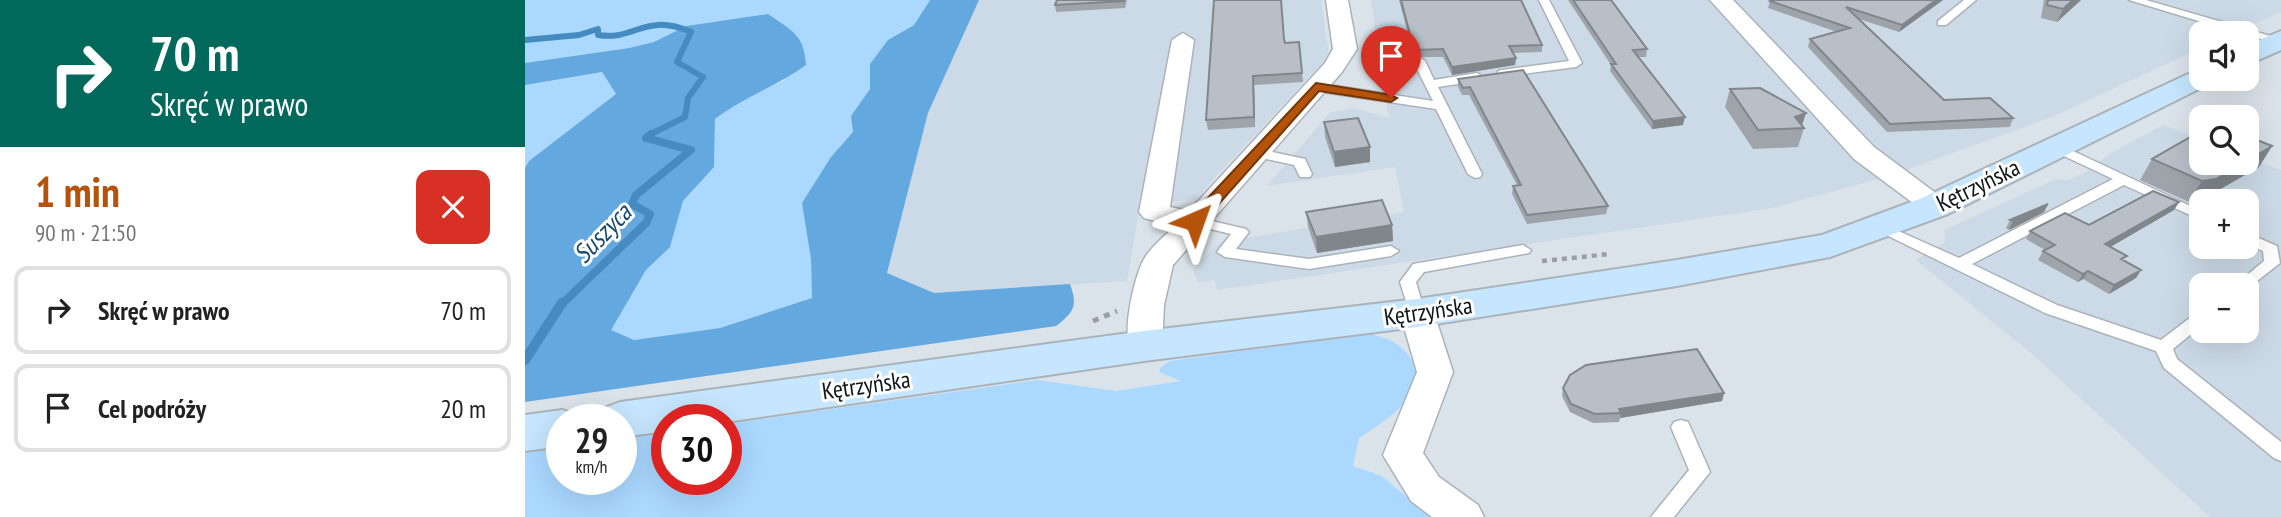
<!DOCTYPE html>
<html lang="pl">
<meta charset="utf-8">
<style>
:root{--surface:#fff;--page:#f2f2f2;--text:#222;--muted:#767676;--line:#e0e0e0;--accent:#b45309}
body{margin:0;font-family:"PT Sans Narrow",sans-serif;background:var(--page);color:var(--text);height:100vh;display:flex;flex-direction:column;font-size:26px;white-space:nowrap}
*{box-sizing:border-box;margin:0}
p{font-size:23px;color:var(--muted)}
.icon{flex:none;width:38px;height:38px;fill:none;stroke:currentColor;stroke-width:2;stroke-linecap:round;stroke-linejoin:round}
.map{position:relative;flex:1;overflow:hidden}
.sheet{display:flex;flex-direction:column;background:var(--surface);width:525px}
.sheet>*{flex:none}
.hud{background:#00695c;color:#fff;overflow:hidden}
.buttons{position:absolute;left:1664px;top:21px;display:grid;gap:14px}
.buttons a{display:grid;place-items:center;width:70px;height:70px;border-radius:14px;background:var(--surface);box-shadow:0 7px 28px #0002;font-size:35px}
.speed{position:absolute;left:21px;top:404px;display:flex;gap:14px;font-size:35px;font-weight:700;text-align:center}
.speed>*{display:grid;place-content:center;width:91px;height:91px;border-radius:50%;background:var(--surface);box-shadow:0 7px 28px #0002;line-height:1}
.speed small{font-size:18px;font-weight:400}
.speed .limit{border:10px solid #d22;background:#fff;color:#111}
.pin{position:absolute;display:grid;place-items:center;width:60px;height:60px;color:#fff;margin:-72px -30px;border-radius:50% 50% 50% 0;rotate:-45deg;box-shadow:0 0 7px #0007}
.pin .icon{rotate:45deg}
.me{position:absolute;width:77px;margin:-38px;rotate:43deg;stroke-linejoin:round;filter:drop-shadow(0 0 5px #0008)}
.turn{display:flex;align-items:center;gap:24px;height:147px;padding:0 35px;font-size:32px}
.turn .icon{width:91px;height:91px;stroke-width:2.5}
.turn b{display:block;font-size:49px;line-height:60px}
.round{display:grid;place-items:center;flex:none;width:74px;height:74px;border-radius:14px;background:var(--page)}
.head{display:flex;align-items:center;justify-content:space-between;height:119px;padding:0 35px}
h1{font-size:42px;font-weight:700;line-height:52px;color:var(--accent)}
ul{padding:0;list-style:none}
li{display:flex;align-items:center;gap:21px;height:88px;margin:0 14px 10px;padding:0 21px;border:4px solid var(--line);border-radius:14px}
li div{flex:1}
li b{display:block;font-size:26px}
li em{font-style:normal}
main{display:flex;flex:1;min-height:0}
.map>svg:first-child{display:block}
</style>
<main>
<section class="sheet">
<div class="hud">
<div class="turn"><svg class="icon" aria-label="right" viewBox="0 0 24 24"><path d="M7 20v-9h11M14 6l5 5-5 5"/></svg><div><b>70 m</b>Skręć w prawo</div></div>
</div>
<div class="head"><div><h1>1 min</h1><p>90 m · 21:50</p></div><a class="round" style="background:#d93025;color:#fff"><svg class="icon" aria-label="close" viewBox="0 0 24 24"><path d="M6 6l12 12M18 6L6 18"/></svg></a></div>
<ul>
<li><svg class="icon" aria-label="right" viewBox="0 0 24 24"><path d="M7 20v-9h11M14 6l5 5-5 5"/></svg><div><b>Skręć w prawo</b></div><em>70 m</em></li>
<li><svg class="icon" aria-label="arrive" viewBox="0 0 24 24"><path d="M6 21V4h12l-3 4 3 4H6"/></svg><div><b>Cel podróży</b></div><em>20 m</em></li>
</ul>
</section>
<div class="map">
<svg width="1756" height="517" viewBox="0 0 1756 517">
<rect width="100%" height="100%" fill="#dbe3ea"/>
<path fill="#ccdae7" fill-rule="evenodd" d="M454,0H796L804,56L670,199L615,206L602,281L409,293L362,273L403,113Z
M846,0H1183L1325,155L1357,178L1248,208L692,290L690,280L673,283L668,269L695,242L879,212L870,167L742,186L805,112L829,108L864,118Z
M1208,0H1756V12L1709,33H1676V48L1527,117L1378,171L1346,147Z
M1638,125L1676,139V163H1722V157L1756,170V517H1685L1507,354L1391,260L1420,242L1419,230L1531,179L1543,180L1563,171L1584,154ZM1676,201H1722V247H1676ZM1676,285H1722V331H1676Z"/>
<path fill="#aad8ff" d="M0,0H405L389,25L363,40L345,64V89L326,116L328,132L306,157L286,259L287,298L195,328L109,340L85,330L121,270L145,246L158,201L189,167L190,119L213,102L260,80L273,36L242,14L161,26L129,42L104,48L0,63Z
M77,72L91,94L4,161L0,168V85Z
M843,334C870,338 887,351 893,377C887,405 857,423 834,438L828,466L857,476L905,517H0V452L37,447V480H96V438L142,432V480H201V424L512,380L591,391L656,381L634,372L636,367L645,361Z"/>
<path fill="#63a8df" d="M405,0H454L403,113L362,273L409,293L545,284C553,306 549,312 531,326L0,402V168L4,161L91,94L77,72L0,85V63L104,48L129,42L161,26L243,14C267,31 279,34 281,65C252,86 219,97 190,119L189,167L158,201L145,247L121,270L86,330L109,340L195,328L287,298L286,259L277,203L306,157L328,132L326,116L345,89V64L363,40L389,25Z"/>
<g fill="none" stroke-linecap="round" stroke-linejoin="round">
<path stroke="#468bc0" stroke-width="6" d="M0,40L54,35L73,29V35C111,41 119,12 166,32L152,62L178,77L163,98L160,117L124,135"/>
<path stroke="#468bc0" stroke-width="8" d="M36,305L121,223L125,214L107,204L111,195L166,150L121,138L126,134"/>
<path stroke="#468bc0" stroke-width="10" d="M0,360L37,303"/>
<g stroke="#abb2b9" stroke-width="3">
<path id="service" d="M1014,0H1024L1057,63L1051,67L973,77V71L977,70L1044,61Z
M1439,0H1451L1421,25H1413V21Z
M1604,0H1621L1756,39V43L1722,36V33H1713Z
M894,57L900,61L909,80L952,73L958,77L952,81L913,87L957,174L955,177L950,178L943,174L911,109L791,91L785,87L791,83L908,101L888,61Z
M1531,143L1676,211V220L1599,185L1447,264L1532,305L1636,340L1670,314L1676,312V326L1648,349L1652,359L1756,442V461L1749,458L1639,368L1631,351L1520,313L1347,228L1355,223L1360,225L1434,258L1588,179L1526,150L1524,147Z
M733,149L780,159L787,174L785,177H775L769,165L728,156L726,153Z
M670,217L721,229L724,232L711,249L784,259L866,246L874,251L866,256L784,269L700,257L692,252L706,234L665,224L663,221Z
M1722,233L1752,246L1755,263L1722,289V285H1710L1739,261L1738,251L1722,244Z
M998,245L1006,250L1004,253L899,272L891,282L900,313L892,319L886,317L875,282L888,264Z
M1156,420L1163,422L1185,472L1149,517H1126L1164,470L1146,427L1149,422Z"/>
</g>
<g stroke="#abb2b9" stroke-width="3">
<path id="minor" d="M801,0H823L832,49L817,72L648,265L639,305L637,346L631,355L619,358L607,355C596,336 608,283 617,263C623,249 639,237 650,226L619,218L614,212L647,40L658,33L669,40L645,207L664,211L800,63L808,49Z
M1185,0H1208L1349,147L1420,200L1425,206L1420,212L1410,215L1400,212L1329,159Z
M892,302L904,305L909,313L928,372L898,453L914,477L953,505L959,517H907L886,501L858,455L892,372L875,313L880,305Z"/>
</g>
<g stroke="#abb2b9" stroke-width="4">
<path id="secondary" d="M1756,31V50L1722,65V45Z
M1676,68V79H1690L1686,83L1423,214L1305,257L1152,286L892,327L619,361L201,422L142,420V431L96,437V420H72L79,408L95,402L619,331L892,299L1152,260L1297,235L1397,198Z
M37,410L54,415L56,420H37V446L0,451V415Z"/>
</g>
<path stroke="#989ea4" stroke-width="4.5" stroke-dasharray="5 5" stroke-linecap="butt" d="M1017,261L1085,254"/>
<path stroke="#989ea4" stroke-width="5" stroke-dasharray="6 6" stroke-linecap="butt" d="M568,321L592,311"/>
<use href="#service" fill="#fff" fill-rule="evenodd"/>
<use href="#minor" fill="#fff" fill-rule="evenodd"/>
<use href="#secondary" fill="#c5e6fe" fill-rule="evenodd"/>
</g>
<path fill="#9ea4aa" d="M602,0L600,8L531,12L530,5Z
M874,0H996L1017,45V52L988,53L991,58L990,65L927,75L918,57H889Z
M1043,0H1086L1122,49L1121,57H1113L1158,125L1127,129L1085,71L1086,65Z
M1247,0H1418L1374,32L1334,19L1419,100L1488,118L1485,127L1362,132L1283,47L1285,39L1312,32L1243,8L1245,1Z
M1519,0H1556L1532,22L1516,18Z
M759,39L760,43L774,42L778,82L729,85L730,127L683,130L681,120Z
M998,70L1083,206L1081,214L1002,224L987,194L988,186L992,185L944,95H937L933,87V79Z
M1205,89L1281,113L1277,125L1279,128L1273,147L1228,149L1200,107Z
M799,122L845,162L810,167L800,137Z
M1747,146L1734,167L1678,199L1664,202L1615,180L1627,159Z
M1654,202L1649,210L1585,247L1600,261L1616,270L1611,278L1584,294L1558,279L1553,282L1513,260L1518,251L1520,250L1501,239L1505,231L1564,225Z
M1523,204L1519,212L1484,230L1481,228L1485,220Z
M781,212L867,225L868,241L792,253L783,227Z
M1038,388L1199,393L1197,401L1095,418L1094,422L1068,423L1045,412L1037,396Z"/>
<path fill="#81868b" d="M1411,0H1418L1374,32L1377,25Z
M1548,0H1556L1532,22L1538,9Z
M991,58L990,65L927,75V67Z
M728,76L729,85L730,127L729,117Z
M1281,113L1276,128L1270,117Z
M1160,117L1158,125L1127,129L1128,121Z
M1747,146L1734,167L1678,199L1664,202L1677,181L1719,163H1722V161Z
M845,147V162L810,167L809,152Z
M1654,202L1649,210L1575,253L1580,244Z
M1523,204L1519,212L1484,230L1488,221Z
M867,225L868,241L792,253L791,237Z
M1616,270L1611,278L1584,294L1589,285Z
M1563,271L1558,279L1553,282L1558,274Z
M1199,393L1197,401L1095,418L1096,413L1094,409Z"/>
<path fill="#b8bfc6" stroke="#81868b" stroke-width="2" d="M532,0H599V1L530,5Z
M689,0H756L759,39L760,43L774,42L777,73L728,76L729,117L681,120Z
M876,0H996L1017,45L984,46L991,58L927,67L918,49L889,50Z
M1048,0H1086L1122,49L1108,50L1160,117L1128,121L1086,64H1091Z
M1247,0H1411L1377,25L1321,7L1419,100L1465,98L1488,118L1365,124L1285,39L1325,28L1245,1Z
M1523,0H1548L1538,9L1522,5Z
M998,70L1083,206L1002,215L988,186L996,185L945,87L938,88L933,79Z
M1235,88L1281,113L1270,117L1279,128L1233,130L1205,89Z
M833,118L845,147L809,152L799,122Z
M1676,131V163H1719L1691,179L1677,181L1627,159Z
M1722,136L1747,146L1722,161Z
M1628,191L1654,202L1580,244L1602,256L1596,259L1616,270L1589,285L1563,271L1558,274L1518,251L1530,245L1505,231L1540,213L1564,225Z
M857,200L867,225L791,237L781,212Z
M1523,204L1488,221L1485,220Z
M1172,349L1199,393L1094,409L1096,413L1070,414L1046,404L1038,388L1045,375L1061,365Z"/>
<path fill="#b45309" stroke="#753606" stroke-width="2" d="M791,83L866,95L872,98L866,102L794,91L676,224H665V217Z"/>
<g text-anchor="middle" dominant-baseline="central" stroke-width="6" stroke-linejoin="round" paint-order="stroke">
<g font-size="24" fill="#111316" stroke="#fff">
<text transform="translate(1453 185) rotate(-26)">Kętrzyńska</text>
<text transform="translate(903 311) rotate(-8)">Kętrzyńska</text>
<text transform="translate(341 385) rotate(-8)">Kętrzyńska</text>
</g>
<g font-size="26" font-style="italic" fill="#14486c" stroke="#fff">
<text transform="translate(77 233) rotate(-46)">Suszyca</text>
</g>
</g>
</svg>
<div class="buttons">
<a><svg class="icon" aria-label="sound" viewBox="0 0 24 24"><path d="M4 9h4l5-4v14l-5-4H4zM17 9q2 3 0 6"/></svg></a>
<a><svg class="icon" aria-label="search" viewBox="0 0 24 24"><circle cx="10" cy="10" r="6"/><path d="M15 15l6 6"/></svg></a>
<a>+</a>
<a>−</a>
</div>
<div class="speed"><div>29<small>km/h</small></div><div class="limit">30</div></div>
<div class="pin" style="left:866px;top:98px;background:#d93025"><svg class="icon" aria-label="arrive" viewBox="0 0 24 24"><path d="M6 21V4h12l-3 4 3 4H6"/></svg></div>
<svg class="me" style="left:670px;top:221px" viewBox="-20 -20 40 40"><path d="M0-17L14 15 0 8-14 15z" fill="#b45309" stroke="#fff" stroke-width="4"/></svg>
</div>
</main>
